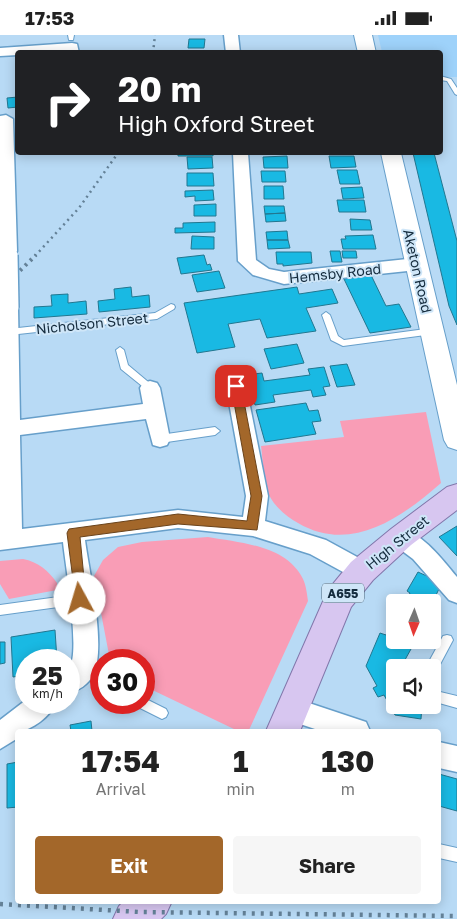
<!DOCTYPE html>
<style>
:root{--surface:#fff;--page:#f6f6f6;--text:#222;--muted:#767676;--accent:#a3672a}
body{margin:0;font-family:"Golos Text",sans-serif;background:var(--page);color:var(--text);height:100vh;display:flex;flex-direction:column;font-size:19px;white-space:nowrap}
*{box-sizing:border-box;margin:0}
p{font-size:16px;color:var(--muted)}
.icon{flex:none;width:28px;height:28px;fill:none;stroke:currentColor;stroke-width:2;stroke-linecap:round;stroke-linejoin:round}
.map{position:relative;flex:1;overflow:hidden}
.side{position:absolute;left:15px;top:694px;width:426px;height:175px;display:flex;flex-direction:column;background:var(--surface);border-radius:5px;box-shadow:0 2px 12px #0003}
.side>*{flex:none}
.top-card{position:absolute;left:15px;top:15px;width:428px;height:105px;border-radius:5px;box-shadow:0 2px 12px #0003;background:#202124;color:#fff;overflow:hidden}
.needle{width:32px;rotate:182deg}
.fabs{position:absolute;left:386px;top:559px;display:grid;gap:10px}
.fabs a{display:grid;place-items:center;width:55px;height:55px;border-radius:5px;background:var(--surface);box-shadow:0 2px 12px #0003;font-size:25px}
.speed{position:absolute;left:15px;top:614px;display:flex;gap:10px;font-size:25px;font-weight:700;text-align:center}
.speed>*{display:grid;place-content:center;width:65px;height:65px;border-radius:50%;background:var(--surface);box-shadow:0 2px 12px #0003;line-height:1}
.speed small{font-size:12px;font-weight:400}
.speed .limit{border:8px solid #d22;background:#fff;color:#111}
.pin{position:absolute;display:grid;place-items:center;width:42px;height:42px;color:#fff;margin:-21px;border-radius:10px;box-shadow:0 2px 8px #0006}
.me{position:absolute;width:55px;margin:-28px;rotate:354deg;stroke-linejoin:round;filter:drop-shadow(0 0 4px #0008)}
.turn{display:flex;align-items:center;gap:18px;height:105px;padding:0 20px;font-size:22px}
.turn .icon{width:65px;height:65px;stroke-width:2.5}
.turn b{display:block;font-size:35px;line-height:42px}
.eta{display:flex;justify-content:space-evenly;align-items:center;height:85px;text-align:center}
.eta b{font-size:30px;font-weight:700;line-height:35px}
.action{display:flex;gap:10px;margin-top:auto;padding:10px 20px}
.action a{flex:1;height:58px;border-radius:5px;background:var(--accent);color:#fff;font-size:20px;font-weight:700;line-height:58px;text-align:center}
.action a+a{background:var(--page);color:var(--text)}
.status{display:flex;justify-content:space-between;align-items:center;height:35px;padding:0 25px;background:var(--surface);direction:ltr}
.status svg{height:14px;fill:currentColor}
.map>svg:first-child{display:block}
</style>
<div class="status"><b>17:53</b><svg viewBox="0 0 49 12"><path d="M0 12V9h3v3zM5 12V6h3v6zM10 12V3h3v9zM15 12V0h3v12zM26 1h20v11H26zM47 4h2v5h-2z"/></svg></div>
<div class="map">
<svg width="457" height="884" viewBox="0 0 457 884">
<rect width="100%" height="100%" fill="#b8daf5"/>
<path fill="#9ed2fa" d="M378,0H457V42H440V18L382,17Z"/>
<path fill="#f99db6" d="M426,377L441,448C401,483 351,519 298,488C287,482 275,472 269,460C263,449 263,423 261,411L344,402L340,386Z
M208,502C241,508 286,510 303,544C306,550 307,559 308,566L249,695H236L144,651V625H110L94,541L103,525L118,512L142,507Z
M23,524C38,527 48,535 57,548V555L9,564L0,549V526Z"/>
<path fill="#19b9e3" stroke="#227790" d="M189,4H205L204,13H188Z
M18,62V72L8,73L7,63Z
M178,118H213V121H178Z
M413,118H434L457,206V290L449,271Z
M287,121L288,133H264L263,122Z
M329,121H354L356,132L331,133Z
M187,122H212L213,133L188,134Z
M337,135H357L360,149H340Z
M261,136H285L286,147H262Z
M187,138H213L214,151H187Z
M264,151H283L284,164H264Z
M362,152L364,163L343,164L341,153Z
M213,155L214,165L195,166V161L185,162V156Z
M337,165H364L366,177H339Z
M216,169V181H194V170Z
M264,171H284L285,178L265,179Z
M285,178L286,186L266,187L265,179Z
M350,184L370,185L372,195H351Z
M215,187V197L175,198V193H183V188Z
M287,196L288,205H267L266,197Z
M373,200L376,214H343L341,204H346L345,201Z
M192,201L214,202V214H191Z
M267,205H288L290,213L268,214Z
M330,216H340L342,227H332Z
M342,216H356L357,223H343Z
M276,217H311L312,228L283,231V229H277Z
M204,220L207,230L210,229L212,235L181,239L177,223Z
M219,236L225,253L197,257L192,240Z
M371,240L386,271L399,269L411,292L370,298L344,244Z
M131,252L132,262L149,260L150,272L99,277L98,266L115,264L114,254Z
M297,252L299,259L332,254L338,268L306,273L316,296L267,303L260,284L228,289L235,312L197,318L184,268Z
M68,259V268L86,266L87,279L34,283V272L52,271L51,260Z
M297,309L304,328L271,334L264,314Z
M347,329L355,350L337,352L330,331Z
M324,332L330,351L323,352L326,360L313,362L311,355L273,360L275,367L255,370L246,340L262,338L264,346L310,340L308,334Z
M306,368L309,376L318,375L321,386L312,387L316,399L265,407L256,375Z
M457,491V521L439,502Z
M418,537L442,548L432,568H400L402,564L406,566L410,558L407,556Z
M395,584V605H416L401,632H395V670H422L421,684L395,680L384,660L378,662L373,653L377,651L366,631L380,598L386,600Z
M55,595L57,625H26V640L13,642L11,602Z
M0,607H5V628L0,629Z
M91,686L92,696H71L70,690Z
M18,727V772L7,773V729Z
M439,739L457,744V776L439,771Z"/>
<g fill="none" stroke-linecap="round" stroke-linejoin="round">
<g stroke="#679fca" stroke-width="2">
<path id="lane" d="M68,0H74L73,5H69Z
M440,41L451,44L457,53V60L455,59L447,46L440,45Z
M171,269L174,270L175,272L174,274L157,284L9,300L5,297L9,294L155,278Z
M326,277L330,280L338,301L344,305L433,293L437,296L433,299L343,311L331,305L322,280Z
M120,312L124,315L128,330L153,351L155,353L153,355H147L121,334L116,315Z
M215,392L220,396L215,400L160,408L155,404L160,400Z
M80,559L84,561L86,564L84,567L80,569L0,580V570Z
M447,600L451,601L453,605L436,637L432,638V632H426L443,601Z
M83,630L101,639V650L79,639L77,635L79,631Z
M432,655L457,661V673L432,666Z
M144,663L166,674L168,678L166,682L162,684L138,672L136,668H144Z
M439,809L457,813V827L439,823Z"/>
</g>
<g stroke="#679fca" stroke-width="3">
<path id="street" d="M224,0H238L240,18H226Z
M72,8L77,9L79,18H18V20L0,21V13Z
M6,80L13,84L17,216L14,220L8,221L0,217V81Z
M233,118H248L256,225L269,234L284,237L417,223L423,225L426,229L423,233L417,235L284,249L253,240L238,226Z
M9,267L15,269L18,273L20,385L143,369L140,353L143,348L150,346L157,348L160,353L170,404L167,410L160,412L153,410L146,384L20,400L22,494L178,475L243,482L246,461L226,351L229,346L236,344L243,346L246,351L268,461L265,486L326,505L370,529L373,536L370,543L362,546L354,543L310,519L253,501L178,493L85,505C89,537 107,613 93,640C89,649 78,656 69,658V632C81,621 65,527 63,507L0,515V273L3,269Z
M401,493C425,501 441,523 457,542V568L449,565L413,524L393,509L390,502L393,495Z
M294,663L366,687L370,696H321L285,684L281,675L285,666Z
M26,665V668H56C50,681 32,696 18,696V703L0,714V685Z
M439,707L457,711V737L439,733Z"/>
</g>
<g stroke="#679fca" stroke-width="2">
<path id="secondary" d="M354,0H372L376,18H358Z
M381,118H401L457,350V415L448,412L444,405Z"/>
</g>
<g stroke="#8277ab" stroke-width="2">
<path id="primary" d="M457,449V475L411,510L373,545L351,572L300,696H266L328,555L351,527L391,494L447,452Z
M124,866H172L166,879L161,884H113L119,871Z"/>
</g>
<use href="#lane" fill="#fff" fill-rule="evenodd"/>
<use href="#street" fill="#fff" fill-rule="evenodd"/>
<use href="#secondary" fill="#fff" fill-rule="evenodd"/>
<use href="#primary" fill="#d7c6f0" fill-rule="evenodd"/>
<path stroke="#648197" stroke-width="2.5" stroke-dasharray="2 4" stroke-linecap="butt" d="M153,18L155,0
M35,221L79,173L118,118"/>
<path stroke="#648197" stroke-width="4" stroke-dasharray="2.5 4.5" stroke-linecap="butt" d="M0,255L36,220"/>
<path stroke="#648197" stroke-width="4.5" stroke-dasharray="3 6" stroke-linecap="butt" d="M0,869L140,877L457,881"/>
<g stroke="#679fca" stroke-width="17" stroke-linecap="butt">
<path id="street-bridge-far1" d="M8,216V221"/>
</g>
<g stroke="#679fca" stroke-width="22" stroke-linecap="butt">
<path id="street-bridge" d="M8,220L9,273"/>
</g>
<use href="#street-bridge-far1" stroke="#fff" stroke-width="15"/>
<use href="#street-bridge" stroke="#fff" stroke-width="19"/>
</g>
<path fill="#a3672a" stroke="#6a431b" d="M236,347L241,351L262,461L257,495L178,489L80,502L86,564L84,568H76L67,498L69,494L178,479L247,486L251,461L231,351Z"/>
<g text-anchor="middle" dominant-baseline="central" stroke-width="4" stroke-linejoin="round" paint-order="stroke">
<rect fill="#cfe6f8" stroke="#4d6476" stroke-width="1" x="322" y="548.5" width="42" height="19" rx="4"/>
<g font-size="12" font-weight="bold" fill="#152c3e">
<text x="343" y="558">A655</text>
</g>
<g font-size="14" fill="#152c3e" stroke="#cfe6f8">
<text transform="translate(418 236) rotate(77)">Aketon Road</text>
<text transform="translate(335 238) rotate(-6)">Hemsby Road</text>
<text transform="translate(92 288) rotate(-6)">Nicholson Street</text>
<text transform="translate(397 507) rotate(-39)">High Street</text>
</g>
</g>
</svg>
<div class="fabs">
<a><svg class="needle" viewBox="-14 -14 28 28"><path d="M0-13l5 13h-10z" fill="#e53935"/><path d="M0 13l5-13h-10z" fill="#767676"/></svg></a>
<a><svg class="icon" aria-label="sound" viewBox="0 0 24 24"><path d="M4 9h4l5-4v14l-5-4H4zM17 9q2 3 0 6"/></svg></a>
</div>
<div class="speed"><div>25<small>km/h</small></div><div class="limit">30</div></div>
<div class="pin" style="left:236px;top:351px;background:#d93025"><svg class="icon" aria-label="arrive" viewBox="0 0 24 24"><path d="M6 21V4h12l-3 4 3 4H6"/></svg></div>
<svg class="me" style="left:80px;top:564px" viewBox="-20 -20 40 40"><circle r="19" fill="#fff"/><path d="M0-13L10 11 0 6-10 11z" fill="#a3672a"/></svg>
<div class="top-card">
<div class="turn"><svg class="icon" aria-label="right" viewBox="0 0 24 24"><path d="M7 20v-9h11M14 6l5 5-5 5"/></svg><div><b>20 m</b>High Oxford Street</div></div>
</div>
<section class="side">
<div class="eta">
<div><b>17:54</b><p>Arrival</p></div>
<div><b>1</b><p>min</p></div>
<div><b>130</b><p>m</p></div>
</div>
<div class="action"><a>Exit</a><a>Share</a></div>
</section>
</div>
